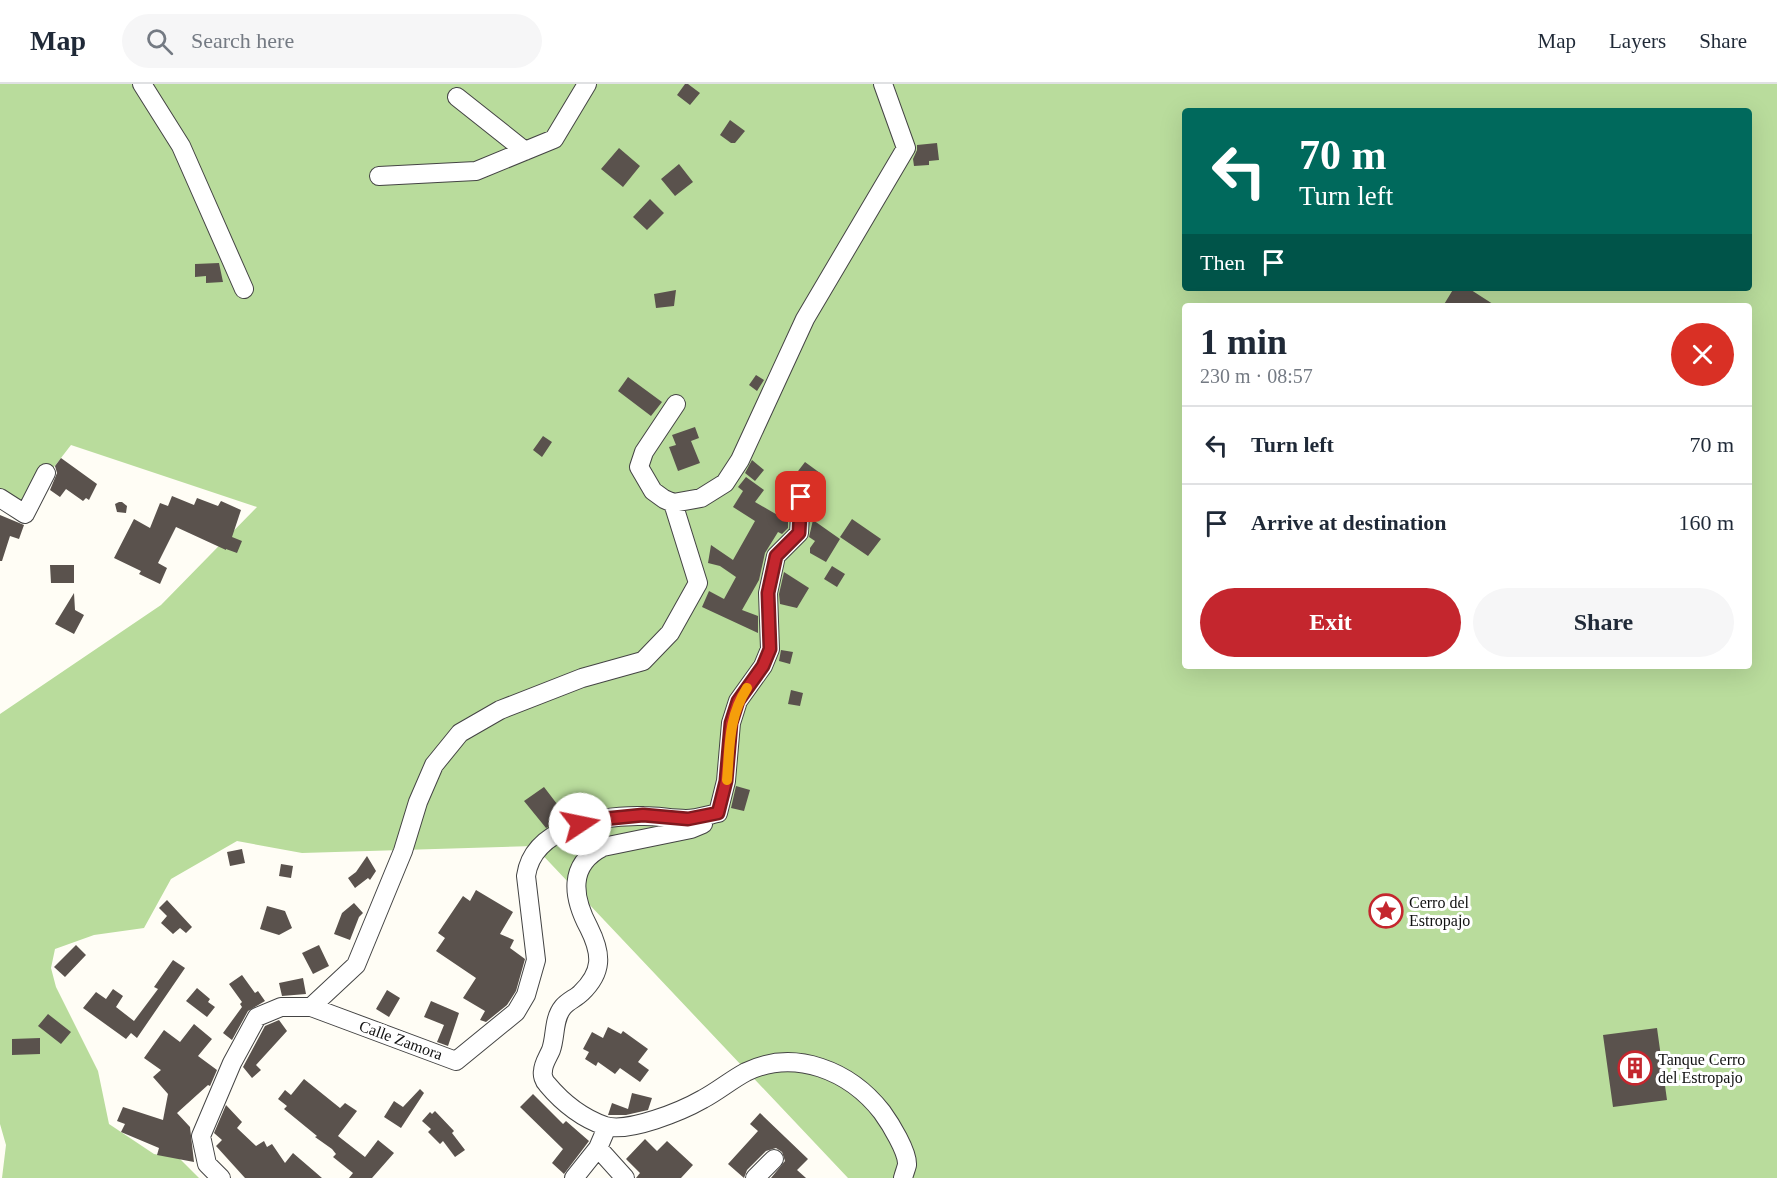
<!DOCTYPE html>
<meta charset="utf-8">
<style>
:root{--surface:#fff;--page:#f6f6f7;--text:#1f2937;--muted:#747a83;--line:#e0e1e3;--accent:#c4262e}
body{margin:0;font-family:"Times New Roman",serif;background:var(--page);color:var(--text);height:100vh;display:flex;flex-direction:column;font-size:22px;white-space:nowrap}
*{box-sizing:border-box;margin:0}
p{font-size:20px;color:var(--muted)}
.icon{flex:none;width:33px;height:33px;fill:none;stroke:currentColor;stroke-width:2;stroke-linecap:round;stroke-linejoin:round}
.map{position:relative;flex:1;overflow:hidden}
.side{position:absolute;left:1182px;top:219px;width:570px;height:366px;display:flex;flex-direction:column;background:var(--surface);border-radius:6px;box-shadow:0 6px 24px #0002}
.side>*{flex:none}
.banner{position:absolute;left:1182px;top:24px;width:570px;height:183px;border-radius:6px;box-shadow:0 6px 24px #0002;background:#00695c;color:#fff;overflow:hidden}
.pin{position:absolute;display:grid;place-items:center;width:51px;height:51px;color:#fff;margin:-26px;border-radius:12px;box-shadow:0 3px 9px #0006}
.me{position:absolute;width:66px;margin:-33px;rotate:79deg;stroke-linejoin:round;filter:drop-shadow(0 0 4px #0008)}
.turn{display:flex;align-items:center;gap:21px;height:126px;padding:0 18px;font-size:27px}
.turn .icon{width:78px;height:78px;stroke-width:2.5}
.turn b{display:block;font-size:42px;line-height:51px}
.then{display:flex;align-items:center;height:57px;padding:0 18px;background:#0003;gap:12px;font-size:22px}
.round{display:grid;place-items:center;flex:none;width:63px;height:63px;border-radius:32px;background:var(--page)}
.headline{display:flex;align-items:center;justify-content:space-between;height:102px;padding:0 18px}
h1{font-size:36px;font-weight:800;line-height:45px}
.button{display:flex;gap:12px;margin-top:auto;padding:12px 18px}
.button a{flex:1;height:69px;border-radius:36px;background:var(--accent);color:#fff;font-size:24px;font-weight:800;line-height:69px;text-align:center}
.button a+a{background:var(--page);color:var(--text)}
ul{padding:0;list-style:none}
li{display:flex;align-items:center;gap:18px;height:78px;padding:0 18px;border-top:2px solid var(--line)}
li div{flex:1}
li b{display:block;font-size:22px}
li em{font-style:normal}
header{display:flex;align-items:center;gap:36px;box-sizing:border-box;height:84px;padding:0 30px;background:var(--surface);border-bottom:2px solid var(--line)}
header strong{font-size:28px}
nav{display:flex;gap:33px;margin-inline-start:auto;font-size:21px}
.search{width:420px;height:54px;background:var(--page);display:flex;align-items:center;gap:15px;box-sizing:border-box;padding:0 21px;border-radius:33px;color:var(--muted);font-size:22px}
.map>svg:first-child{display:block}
</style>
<header>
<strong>Map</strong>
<div class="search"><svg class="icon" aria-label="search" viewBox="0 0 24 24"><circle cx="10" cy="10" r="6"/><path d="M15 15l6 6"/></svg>Search here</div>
<nav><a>Map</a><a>Layers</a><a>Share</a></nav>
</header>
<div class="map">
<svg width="1777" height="1094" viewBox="0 0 1777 1094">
<rect width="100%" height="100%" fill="#fffdf5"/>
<path fill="#b9dc9c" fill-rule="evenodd" d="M0,0H1777V1094H848L534,762L302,769L237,757L171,795L144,844L94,851L55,865L51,884L56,903L98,987L109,1040L154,1070L179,1074L199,1094H2L6,1061L0,1040V630L161,521L257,423L71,361L20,427L0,413ZM1185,27H1749V204H1185ZM1185,222H1749V582H1185Z"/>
<path fill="#5a524d" d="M685,0H688L700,9L690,21L677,11Z
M730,36L745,47L735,59H731L720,51Z
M937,59L939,76L929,77V81L914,82L913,75L917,66V61Z
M619,64L640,82L623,103L601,85Z
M679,80L693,98L675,112L661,95Z
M650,115L664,129L647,146L633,133Z
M219,179L223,198L206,199V192L195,193V180Z
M1454,204H1468L1496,222H1443Z
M676,206L674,222L656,224L654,210Z
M756,291L764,296L757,307L749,301Z
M628,293L662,318L651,332L618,307Z
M695,343L699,354L691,357L700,379L678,387L669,363L676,361L672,351Z
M543,352L552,358L542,373L533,366Z
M61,374L97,400L89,416L86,414L83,417L66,405L60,413L50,406L57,389L55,382Z
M752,376L764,386L755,397L745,389Z
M805,378L820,389L810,403L795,391Z
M746,393L764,406L755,418L788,437V444L782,450L778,448L765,469L759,496L742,526L758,532V549L702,523L709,507L724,515L736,493L720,482L708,479L711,461L733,476L755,437L733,423L743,407L738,403Z
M172,412L194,421L197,414L218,422L221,417L241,426L232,453L242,457L237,469L226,465V466L176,443L158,479L167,484L160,500L139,490L141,487L114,474L134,435L150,444L160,419L168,422Z
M119,418H122L127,422L126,429L117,428L115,420Z
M0,431L24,441L19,455L10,452L2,477H0Z
M852,435L881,455L868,472L840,453Z
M813,436L840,455L826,478L810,469V464L815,457L809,453Z
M50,481H74V499H51Z
M832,482L845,490L837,503L824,495Z
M784,488L809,504L797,524L780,520L779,510Z
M74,509L75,526L84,531L74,550L55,540Z
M781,566L793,568L790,580L779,577Z
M791,606L803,609L800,622L788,620Z
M736,702L750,706L744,727L731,724Z
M544,703L567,733L546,744L524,717Z
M242,765L245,779L230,782L227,768Z
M367,772L376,787L370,796L368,794L355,804L348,794L356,788Z
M281,780L293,782L291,794L279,792Z
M476,806L513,828L500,850L514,856L510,864L525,875L516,907L507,921L486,938L480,936L485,927L463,914L476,894L436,867L445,854L438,849L463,812L470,817Z
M167,816L192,843L186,849L180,844L173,850L161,839L167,832L159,824Z
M354,819L363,829L359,833L350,856L334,850L342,829Z
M267,822L285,827L292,844L279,851L260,845Z
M76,861L86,871L65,893L54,883Z
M319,861L329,882L313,890L302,869Z
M173,876L185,884L137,954L131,949L126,955L83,924L96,908L106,915L113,905L123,912L116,923L134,937L158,905L154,903Z
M242,891L255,909L258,907L265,917L248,927L232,956L223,949L242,923L240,920L242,918L229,900Z
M303,894L306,910L282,912L279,899Z
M197,904L210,915L208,918L215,923L207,933L186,917Z
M387,906L400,914L389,933L376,925Z
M431,917L459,929L448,962L437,958L444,941L424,933Z
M48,930L71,948L61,960L38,942Z
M279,936L287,947L256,981L261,986L252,994L243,983L265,942Z
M194,940L212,955L198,972L217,986L210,1002L208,1001L177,1029L190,1043L194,1078L157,1071L159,1064L121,1048L125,1040L117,1037L123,1023L163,1036L168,1010L153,993L161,986L144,974L164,946L180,958Z
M608,943L621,950L623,947L648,965L638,978L649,986L640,998L620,984L615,990L598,978L596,982L585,975L589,968L583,965L592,948L603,954Z
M1657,944L1667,1016L1613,1023L1603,951Z
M40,954V970L12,971V955Z
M304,995L340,1024L345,1019L357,1027L338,1052L365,1073L378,1056L394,1069L372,1094H349L353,1089L333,1073L336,1070L332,1065L315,1053L317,1052L284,1025L287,1022L278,1015L285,1006L291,1011Z
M420,1005L424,1009L401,1044L384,1033L394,1017L403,1023Z
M632,1009L652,1014L648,1026L626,1031H608L612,1019L628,1025Z
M533,1010L563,1040L566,1037L589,1057L564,1090L552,1079L563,1065L520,1023Z
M226,1021L242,1038L237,1044L256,1062L264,1057L267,1063L272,1060L285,1079L293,1069L322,1094H245L216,1062L222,1056L214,1049Z
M435,1027L454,1047L452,1049L465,1066L455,1073L443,1057L440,1060L428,1048L431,1045L422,1037L430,1028L432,1030Z
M760,1029L808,1075L797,1086L806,1094H771L785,1077L782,1068L776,1064L766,1067L747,1086L744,1094L728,1080L758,1047L750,1040Z
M645,1055L657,1067L667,1057L693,1081L681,1094H636L640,1089L626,1075Z"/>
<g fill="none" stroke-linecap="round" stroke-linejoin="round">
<g stroke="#444" stroke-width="20">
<path id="minor" d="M142,0L181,62L244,205
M457,13L525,67
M379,92L476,87L554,55L587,0
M676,320L644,368L639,383L653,407L664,415L673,419L701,414L725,399L740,376L805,235L906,64L883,0
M0,414L25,430L46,389
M703,740L691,745L603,763C567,781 573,814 589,844C602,870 603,888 581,909C576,914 568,917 563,923C553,935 556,952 551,966C548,973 543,980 543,987C542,991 544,997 547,1000C562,1018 582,1034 605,1042C629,1049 682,1027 703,1015C718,1007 731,996 746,988C795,964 850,987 882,1028C890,1039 908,1068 907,1081C906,1085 904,1090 903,1094
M311,923L356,881L403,767L418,718L434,681L460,649L500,626L582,594L643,577L670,549L698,499L673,419
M598,1064L625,1094
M221,1094L207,1080L201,1052L232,979L257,933L281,923H311L456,977L516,928L526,911L536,876L526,792C533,742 602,731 644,732C658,732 672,735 686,735C696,735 708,731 718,729L726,697L731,639L738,617L763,582L770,565L768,509L776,472L799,449L801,413
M574,1094L598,1064L607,1043
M755,1094L774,1075"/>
</g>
<use href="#minor" stroke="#fff" stroke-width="18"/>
</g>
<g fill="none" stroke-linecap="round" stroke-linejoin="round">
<g stroke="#7f191e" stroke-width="15">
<path id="route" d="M580,740L593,736L643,731L688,735L718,729L726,697L731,639L738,617L763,582L770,565L768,509L776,472L799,449L801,413"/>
</g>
<use href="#route" stroke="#c4262e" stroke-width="10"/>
<path stroke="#f59e0b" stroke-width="10" d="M727,696C730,662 728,634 747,604"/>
</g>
<defs>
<g id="sight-ring" transform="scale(1.725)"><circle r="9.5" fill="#fff" stroke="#c4262e" stroke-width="1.5"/><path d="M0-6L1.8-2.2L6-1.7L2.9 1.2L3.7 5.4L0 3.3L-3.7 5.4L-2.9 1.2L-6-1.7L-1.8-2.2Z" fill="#c4262e"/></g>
<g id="building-ring" transform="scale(1.725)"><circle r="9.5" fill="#fff" stroke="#c4262e" stroke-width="1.5"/><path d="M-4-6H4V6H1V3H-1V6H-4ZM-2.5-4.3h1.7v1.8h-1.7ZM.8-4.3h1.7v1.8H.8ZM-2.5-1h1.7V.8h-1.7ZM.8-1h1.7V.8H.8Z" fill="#c4262e"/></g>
</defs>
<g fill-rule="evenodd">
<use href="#sight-ring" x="1386" y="827"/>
<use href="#building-ring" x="1635" y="984"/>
</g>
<g text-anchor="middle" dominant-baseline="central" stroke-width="6" stroke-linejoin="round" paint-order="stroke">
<g font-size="16" fill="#111" stroke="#fff" text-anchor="start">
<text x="1409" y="818">Cerro del<tspan x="1409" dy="18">Estropajo</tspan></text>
<text x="1658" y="975">Tanque Cerro<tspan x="1658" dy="18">del Estropajo</tspan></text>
</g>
<g font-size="16" fill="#111" stroke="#fff">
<text transform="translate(401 956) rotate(20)">Calle Zamora</text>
</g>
</g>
</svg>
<div class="pin" style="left:801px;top:413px;background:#d93025"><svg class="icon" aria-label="arrive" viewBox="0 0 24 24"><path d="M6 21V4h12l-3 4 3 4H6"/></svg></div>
<svg class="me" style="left:580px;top:740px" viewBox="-20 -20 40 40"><circle r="19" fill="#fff"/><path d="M0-13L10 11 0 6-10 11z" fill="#c4262e"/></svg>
<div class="banner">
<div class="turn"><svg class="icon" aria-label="left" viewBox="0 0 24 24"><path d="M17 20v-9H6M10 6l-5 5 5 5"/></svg><div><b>70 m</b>Turn left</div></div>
<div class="then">Then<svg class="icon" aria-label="arrive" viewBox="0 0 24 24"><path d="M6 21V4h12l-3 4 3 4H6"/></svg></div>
</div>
<section class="side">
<div class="headline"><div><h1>1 min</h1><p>230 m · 08:57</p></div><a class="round" style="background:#d93025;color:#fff"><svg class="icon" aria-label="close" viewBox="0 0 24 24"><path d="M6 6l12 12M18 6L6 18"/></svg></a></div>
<ul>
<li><svg class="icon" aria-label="left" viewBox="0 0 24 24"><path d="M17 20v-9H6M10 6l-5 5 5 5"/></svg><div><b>Turn left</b></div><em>70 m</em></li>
<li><svg class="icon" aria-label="arrive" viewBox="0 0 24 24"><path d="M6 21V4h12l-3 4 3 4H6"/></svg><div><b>Arrive at destination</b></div><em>160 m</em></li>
</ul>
<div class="button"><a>Exit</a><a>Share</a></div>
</section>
</div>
